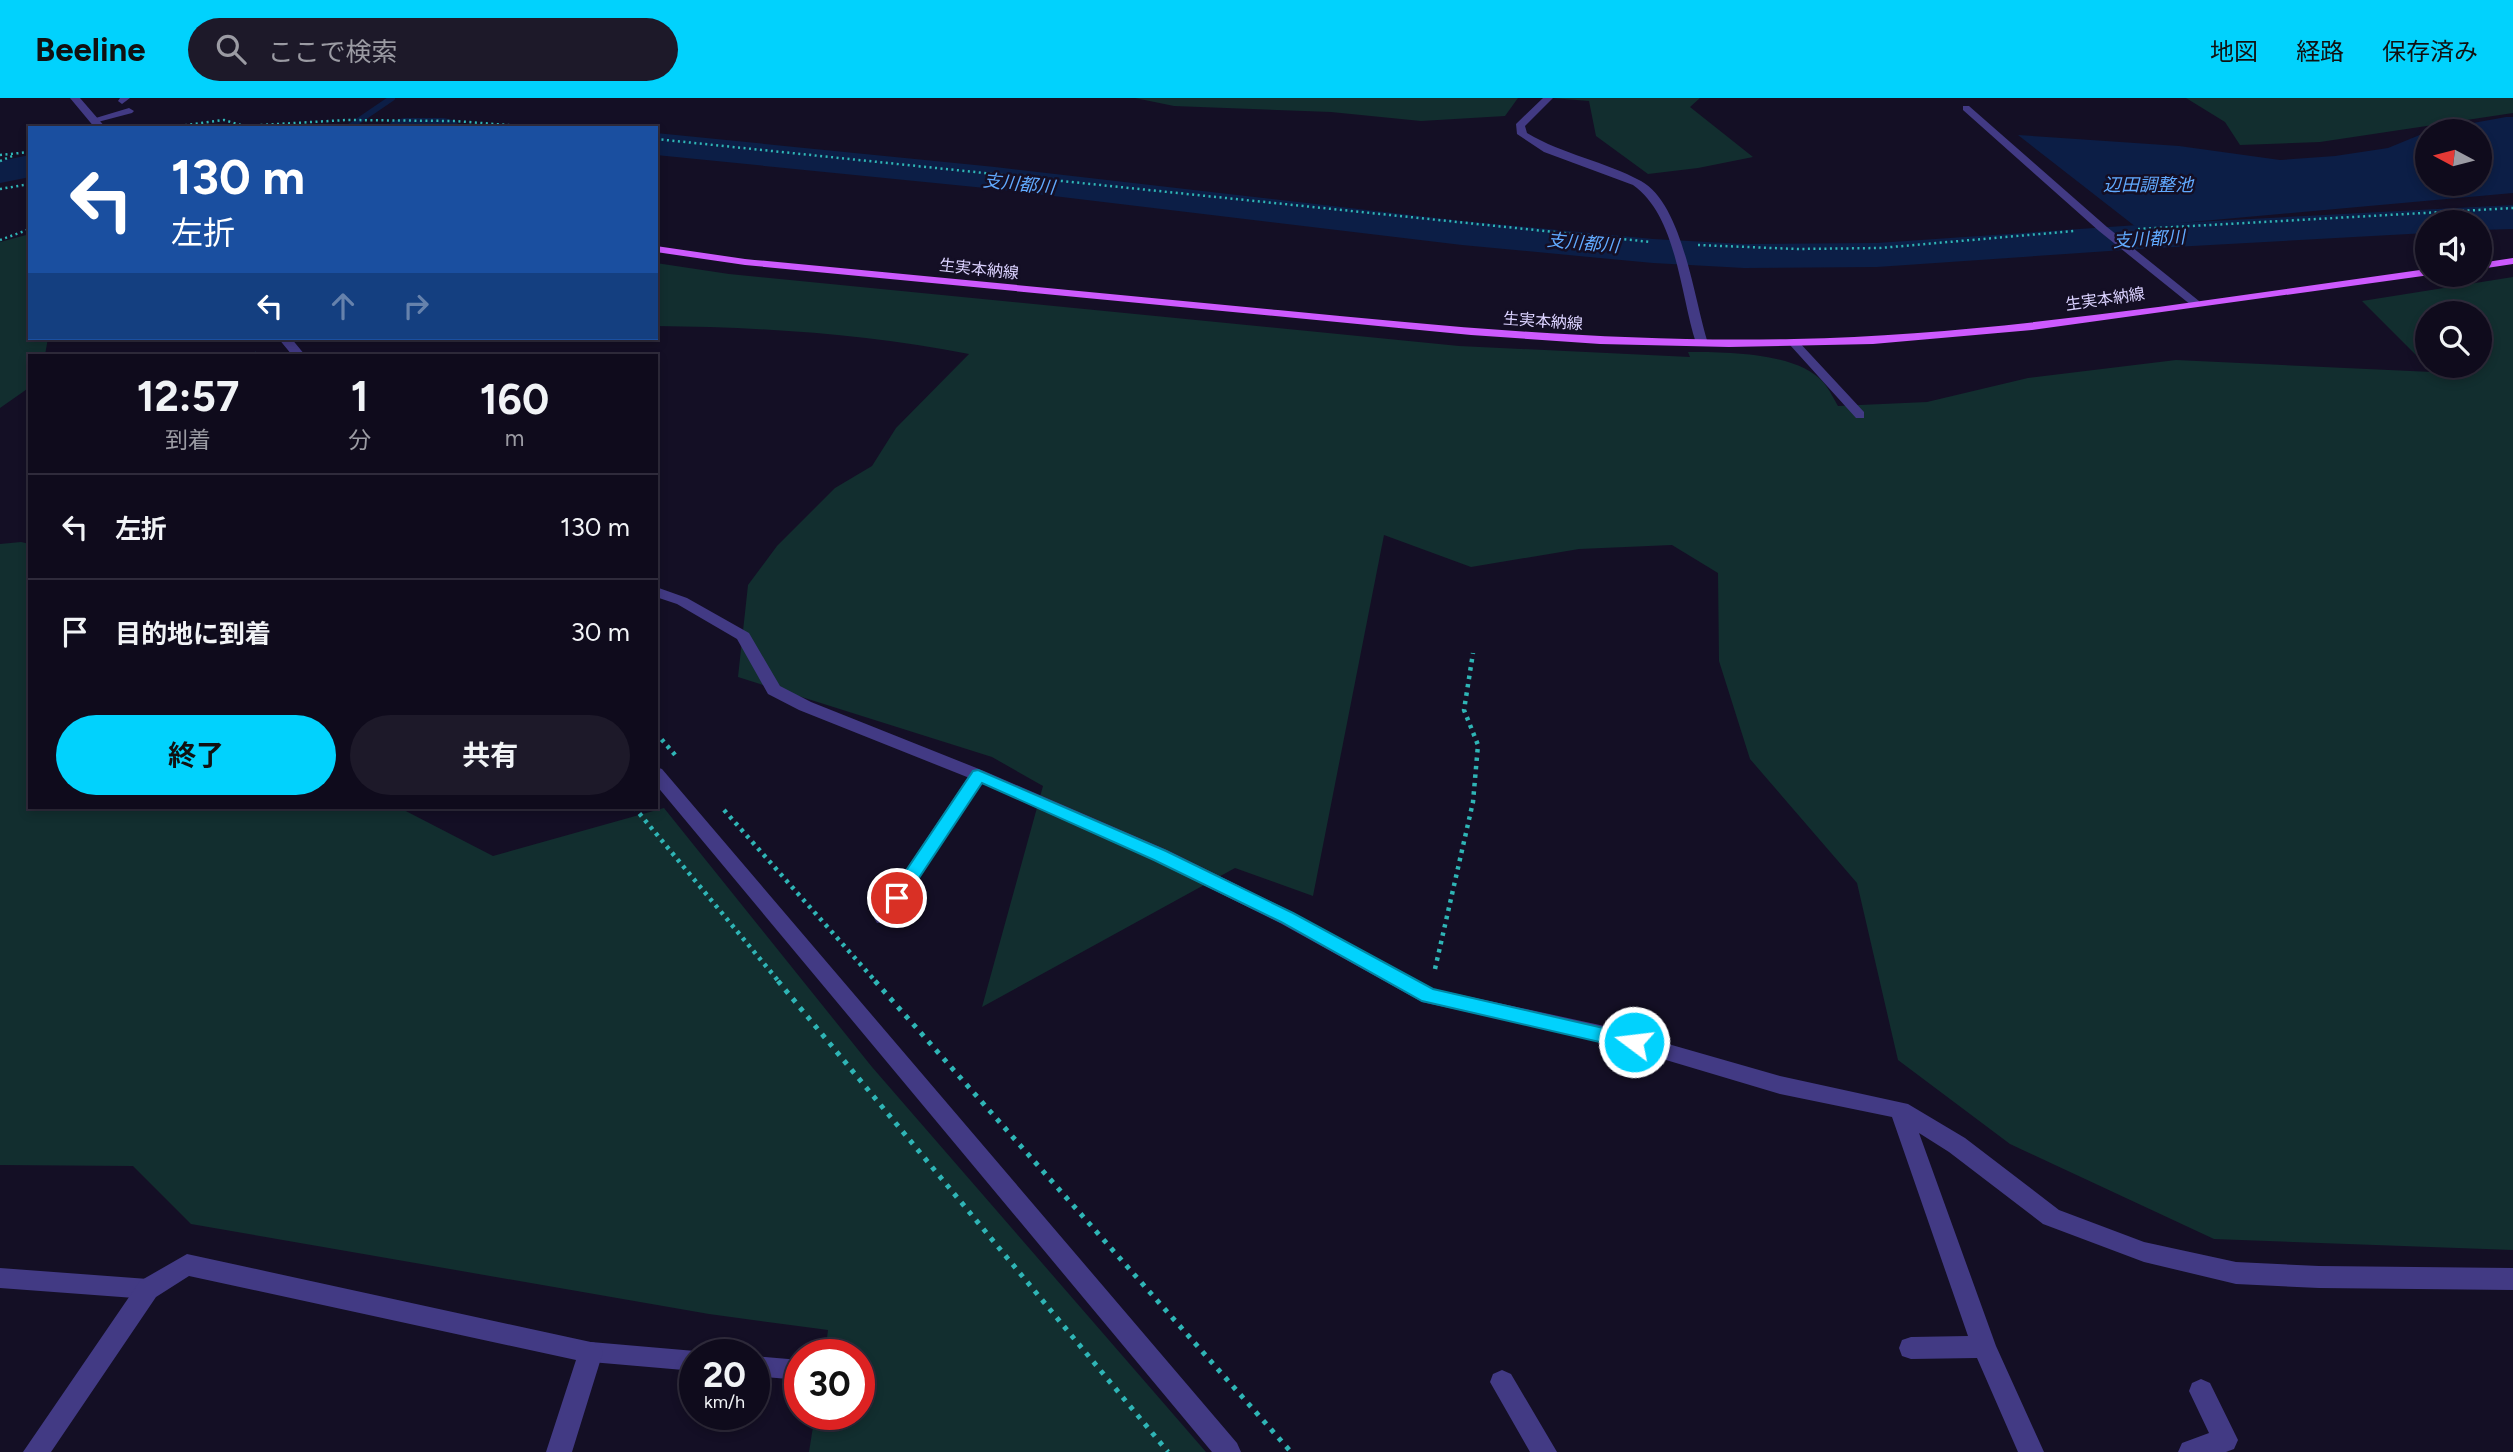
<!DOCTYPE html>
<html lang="ja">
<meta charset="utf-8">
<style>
:root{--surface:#0f0b1c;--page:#1d1929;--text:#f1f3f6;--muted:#9b9ba3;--line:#2f2b3b;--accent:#01d2fd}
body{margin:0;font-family:Figtree,"Noto Sans JP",sans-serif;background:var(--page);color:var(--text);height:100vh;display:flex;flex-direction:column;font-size:26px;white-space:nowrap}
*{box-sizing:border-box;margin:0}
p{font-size:23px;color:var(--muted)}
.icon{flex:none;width:38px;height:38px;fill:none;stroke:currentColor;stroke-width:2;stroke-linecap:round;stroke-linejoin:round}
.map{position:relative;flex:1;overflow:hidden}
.drawer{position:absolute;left:28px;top:256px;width:630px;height:455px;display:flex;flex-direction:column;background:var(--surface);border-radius:0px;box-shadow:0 4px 10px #0003,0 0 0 2px var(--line)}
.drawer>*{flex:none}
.hud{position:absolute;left:28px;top:28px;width:630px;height:214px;border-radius:0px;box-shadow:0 4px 10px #0003,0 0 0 2px var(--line);background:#1a4fa0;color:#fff;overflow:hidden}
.needle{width:46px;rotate:277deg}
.fabs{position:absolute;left:2415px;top:21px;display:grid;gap:14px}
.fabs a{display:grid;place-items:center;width:77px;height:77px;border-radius:50%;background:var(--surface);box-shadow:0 4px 10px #0003,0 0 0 2px var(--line);font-size:35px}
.speed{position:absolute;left:679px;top:1241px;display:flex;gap:14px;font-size:35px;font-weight:700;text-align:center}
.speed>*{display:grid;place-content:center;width:91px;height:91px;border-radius:50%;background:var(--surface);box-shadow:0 4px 10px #0003,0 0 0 2px var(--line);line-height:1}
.speed small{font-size:18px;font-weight:400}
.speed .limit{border:10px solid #d22;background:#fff;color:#111}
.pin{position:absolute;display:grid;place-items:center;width:60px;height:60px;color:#fff;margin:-30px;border:4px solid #fff;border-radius:50%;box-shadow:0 2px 7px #0007}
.me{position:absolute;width:77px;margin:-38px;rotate:285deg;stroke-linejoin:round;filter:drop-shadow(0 0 5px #0008)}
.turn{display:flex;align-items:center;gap:24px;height:147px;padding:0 28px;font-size:32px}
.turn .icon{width:91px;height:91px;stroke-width:2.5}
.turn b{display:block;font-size:49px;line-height:60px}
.lanes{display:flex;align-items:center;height:66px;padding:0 28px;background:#0003;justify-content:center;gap:35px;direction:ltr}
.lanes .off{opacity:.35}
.eta{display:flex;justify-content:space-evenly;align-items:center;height:119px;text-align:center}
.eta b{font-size:42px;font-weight:700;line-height:49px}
.button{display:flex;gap:14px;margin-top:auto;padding:14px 28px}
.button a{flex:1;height:80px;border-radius:42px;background:var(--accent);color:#111;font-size:28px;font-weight:700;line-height:80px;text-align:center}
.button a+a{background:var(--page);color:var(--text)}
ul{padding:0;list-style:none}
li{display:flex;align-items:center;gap:21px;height:105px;padding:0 28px;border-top:2px solid var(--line)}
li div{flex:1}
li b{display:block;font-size:26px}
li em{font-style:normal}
header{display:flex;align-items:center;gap:42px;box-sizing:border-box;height:98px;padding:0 35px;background:var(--accent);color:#111}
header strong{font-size:33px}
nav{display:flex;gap:38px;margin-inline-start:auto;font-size:24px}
.search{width:490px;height:63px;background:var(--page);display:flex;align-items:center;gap:18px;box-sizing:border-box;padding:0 24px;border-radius:38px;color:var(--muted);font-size:26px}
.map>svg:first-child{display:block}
</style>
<header>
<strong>Beeline</strong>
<div class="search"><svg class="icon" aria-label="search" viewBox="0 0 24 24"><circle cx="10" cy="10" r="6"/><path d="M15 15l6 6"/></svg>ここで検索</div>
<nav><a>地図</a><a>経路</a><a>保存済み</a></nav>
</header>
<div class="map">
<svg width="2513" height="1354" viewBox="0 0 2513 1354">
<rect width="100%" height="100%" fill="#140f25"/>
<path fill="#122e2f" d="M1135,0H1518L1505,18L1421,23L1331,14L1174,8Z
M1552,0H1700L1690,9L1753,59L1698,70L1648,76L1596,38L1589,3Z
M2186,0H2513V15L2320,44L2240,47L2225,24Z
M30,136V240H48L45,257H30V289L0,310V144Z
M656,165L729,176L1459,248L1690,259L1688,254C1725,254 1798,254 1824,285C1829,291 1834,301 1838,308L1927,304L2028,280L2176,262L2432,274L2427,268H2480V215H2427V268L2362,203L2513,179V1152L2214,1141L2010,1046L1898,962L1857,785L1750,661L1719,563L1718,475L1672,447L1579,451L1471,469L1384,437L1313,798L1235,770L982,909L1043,688L992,659L738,579L748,487L777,448L835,390L872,368L896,330L969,256C866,236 761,229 656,228Z
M21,444L30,446V709H398L493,758L664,710L872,969L1206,1354H809L815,1316H859V1256H825L828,1232L709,1216L191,1126L133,1068L0,1067V446Z"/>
<path fill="#0c1e46" d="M2506,19H2513V95L2136,129L2018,37L2179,48L2280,62L2335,58L2388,50L2427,34V86H2480V33H2429Z"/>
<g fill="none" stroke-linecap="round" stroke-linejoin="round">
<path stroke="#0c1e46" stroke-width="6" d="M348,30L392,0"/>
<path fill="#0c1e46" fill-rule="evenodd" d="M404,20H444L456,23L461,30H387L392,23Z
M656,35L995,69L1462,123L1653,141L1744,146L1877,145L2138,127L2513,107V131L2480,132V124H2427V135L2138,151L1877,169L1744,170L1653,165L1462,147L995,91L656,57Z
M30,57V79L0,85V63Z"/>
<path stroke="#2fb5b6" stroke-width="2.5" stroke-dasharray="2 3.5" stroke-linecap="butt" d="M163,30L224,22L244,28L346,22L455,23L547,30
M656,41L1651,144
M0,57L30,54
M0,63L15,57
M0,91L30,86
M2138,131L2513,110
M0,142L30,131
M1698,147L1797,151L1880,150L2074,133
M2445,184L2467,181"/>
<path stroke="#2fb5b6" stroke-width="3.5" stroke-dasharray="2.5 4.5" stroke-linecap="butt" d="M254,255L256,257"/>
<path stroke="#2fb5b6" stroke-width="4.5" stroke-dasharray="3.5 5" stroke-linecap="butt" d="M656,635L676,658
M634,709L780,885
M724,712L877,885
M1435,871L1473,704L1478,647L1464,612L1473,555"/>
<path stroke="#2fb5b6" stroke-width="5" stroke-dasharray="4.5 7" stroke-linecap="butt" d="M778,883L1168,1354
M875,883L1291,1354"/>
<path fill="#423a84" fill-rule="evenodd" d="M120,0H130L122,6L118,3Z
M1963,8H1969L2107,129L2199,203V207H2191L2099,133L1963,12Z
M1794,242L1798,243L1864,314V320H1856L1790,247L1788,245Z
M978,672L986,677L889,825H877L874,820L877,815L972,673Z
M0,1170L148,1181L155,1184L159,1191L155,1198L148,1201L0,1190Z
M591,1244L695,1253L703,1256H695V1273L591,1264L583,1261L580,1254L583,1247Z
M754,1258L800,1262V1282L754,1278Z"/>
<path fill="#423a84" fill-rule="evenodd" d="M1543,0H1553L1525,28L1527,35C1564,57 1604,63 1641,83C1683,106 1694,202 1708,245L1706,248H1698L1696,245C1680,196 1677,118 1633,87L1544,54L1517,36L1516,26Z
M129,10L134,13L132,15L94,25L89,22Z
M656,489L687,500L749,535L780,588L811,604L984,673L1167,752L1294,815L1434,891L1609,929L1780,978L1908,1006L1965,1040L2059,1112L2144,1144L2236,1164L2319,1168L2513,1170V1192L2319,1190L2236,1186L2144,1164L2043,1126L1949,1054L1919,1035L1996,1248L2044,1354H2018L1977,1260L1911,1261L1902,1258L1899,1250L1902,1242L1911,1239L1968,1238L1892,1019L1780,996L1609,945L1422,904L1280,825L1153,762L972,681L799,612L768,596L737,541L677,506L656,499Z
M187,1156L600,1246L603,1254L572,1354H546L576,1262L189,1178L156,1199L51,1354H23L140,1183Z
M1502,1272L1511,1276L1557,1354H1530L1490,1284L1493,1276Z
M2201,1281L2210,1285L2238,1342L2234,1351L2226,1354H2178L2182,1345L2209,1335L2189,1293L2192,1285Z"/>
<path fill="#423a84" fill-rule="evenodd" d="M70,0H80L106,30H95Z
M278,240H291L305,257H292Z
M656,669L662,671L1237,1345L1241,1354H1212L656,687Z"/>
<path fill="#cd5afe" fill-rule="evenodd" d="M656,148L745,161C923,178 1100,195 1278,212C1449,229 1622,245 1794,241C2007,236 2217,200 2427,171V177H2430L2032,232L1873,246L1729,249L1600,246L1471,237L745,167L656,154Z
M2513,160V166L2480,171V165Z"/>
</g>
<path fill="#01d2fd" stroke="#0188a4" stroke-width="2" d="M978,672L1166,753L1293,815L1433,891L1634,937L1640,939L1643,944L1640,950L1634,952L1422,903L1281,824L1154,762L982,685L903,804H891L888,800L891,795L973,673Z"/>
<g text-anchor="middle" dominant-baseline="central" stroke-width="5" stroke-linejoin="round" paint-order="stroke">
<g font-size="16" fill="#dbd2ff" stroke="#140f25">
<text transform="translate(979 171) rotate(6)">生実本納線</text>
<text transform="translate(2105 201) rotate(-8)">生実本納線</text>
<text transform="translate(1543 223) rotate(4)">生実本納線</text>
</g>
<g font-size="18" font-style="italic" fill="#61aaff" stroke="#140f25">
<text transform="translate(1019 86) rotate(6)">支川都川</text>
<text x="2148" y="87">辺田調整池</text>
<text transform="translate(2149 141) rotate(-3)">支川都川</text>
<text transform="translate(1583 145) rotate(5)">支川都川</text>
</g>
</g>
</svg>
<div class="fabs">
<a><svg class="needle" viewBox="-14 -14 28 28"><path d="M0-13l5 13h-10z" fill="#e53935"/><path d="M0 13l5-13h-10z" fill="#9b9ba3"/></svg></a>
<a><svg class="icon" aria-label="sound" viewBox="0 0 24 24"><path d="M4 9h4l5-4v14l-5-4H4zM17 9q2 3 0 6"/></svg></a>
<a><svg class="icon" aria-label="search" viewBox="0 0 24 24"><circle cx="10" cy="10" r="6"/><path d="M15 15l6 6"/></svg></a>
</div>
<div class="speed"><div>20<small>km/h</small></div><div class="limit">30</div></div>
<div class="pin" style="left:897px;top:800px;background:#d93025"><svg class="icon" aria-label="arrive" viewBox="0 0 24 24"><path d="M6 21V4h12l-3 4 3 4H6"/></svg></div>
<svg class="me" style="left:1634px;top:944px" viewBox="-20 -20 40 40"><circle r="17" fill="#01d2fd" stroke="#fff" stroke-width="3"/><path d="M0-11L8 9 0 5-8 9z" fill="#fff"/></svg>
<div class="hud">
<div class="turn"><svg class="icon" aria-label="left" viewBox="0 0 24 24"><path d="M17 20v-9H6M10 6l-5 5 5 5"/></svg><div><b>130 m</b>左折</div></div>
<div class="lanes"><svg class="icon" aria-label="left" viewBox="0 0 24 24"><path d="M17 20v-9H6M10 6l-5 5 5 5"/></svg><svg class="icon off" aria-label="ahead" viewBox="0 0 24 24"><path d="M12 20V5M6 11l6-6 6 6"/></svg><svg class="icon off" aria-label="right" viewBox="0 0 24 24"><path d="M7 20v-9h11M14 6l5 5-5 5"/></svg></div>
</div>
<section class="drawer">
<div class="eta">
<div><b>12:57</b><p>到着</p></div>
<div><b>1</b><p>分</p></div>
<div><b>160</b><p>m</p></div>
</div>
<ul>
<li><svg class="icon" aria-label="left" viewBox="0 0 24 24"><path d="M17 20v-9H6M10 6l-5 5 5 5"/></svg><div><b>左折</b></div><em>130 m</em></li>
<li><svg class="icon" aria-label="arrive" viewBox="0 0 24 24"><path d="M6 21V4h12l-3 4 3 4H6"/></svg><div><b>目的地に到着</b></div><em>30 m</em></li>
</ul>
<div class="button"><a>終了</a><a>共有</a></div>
</section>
</div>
